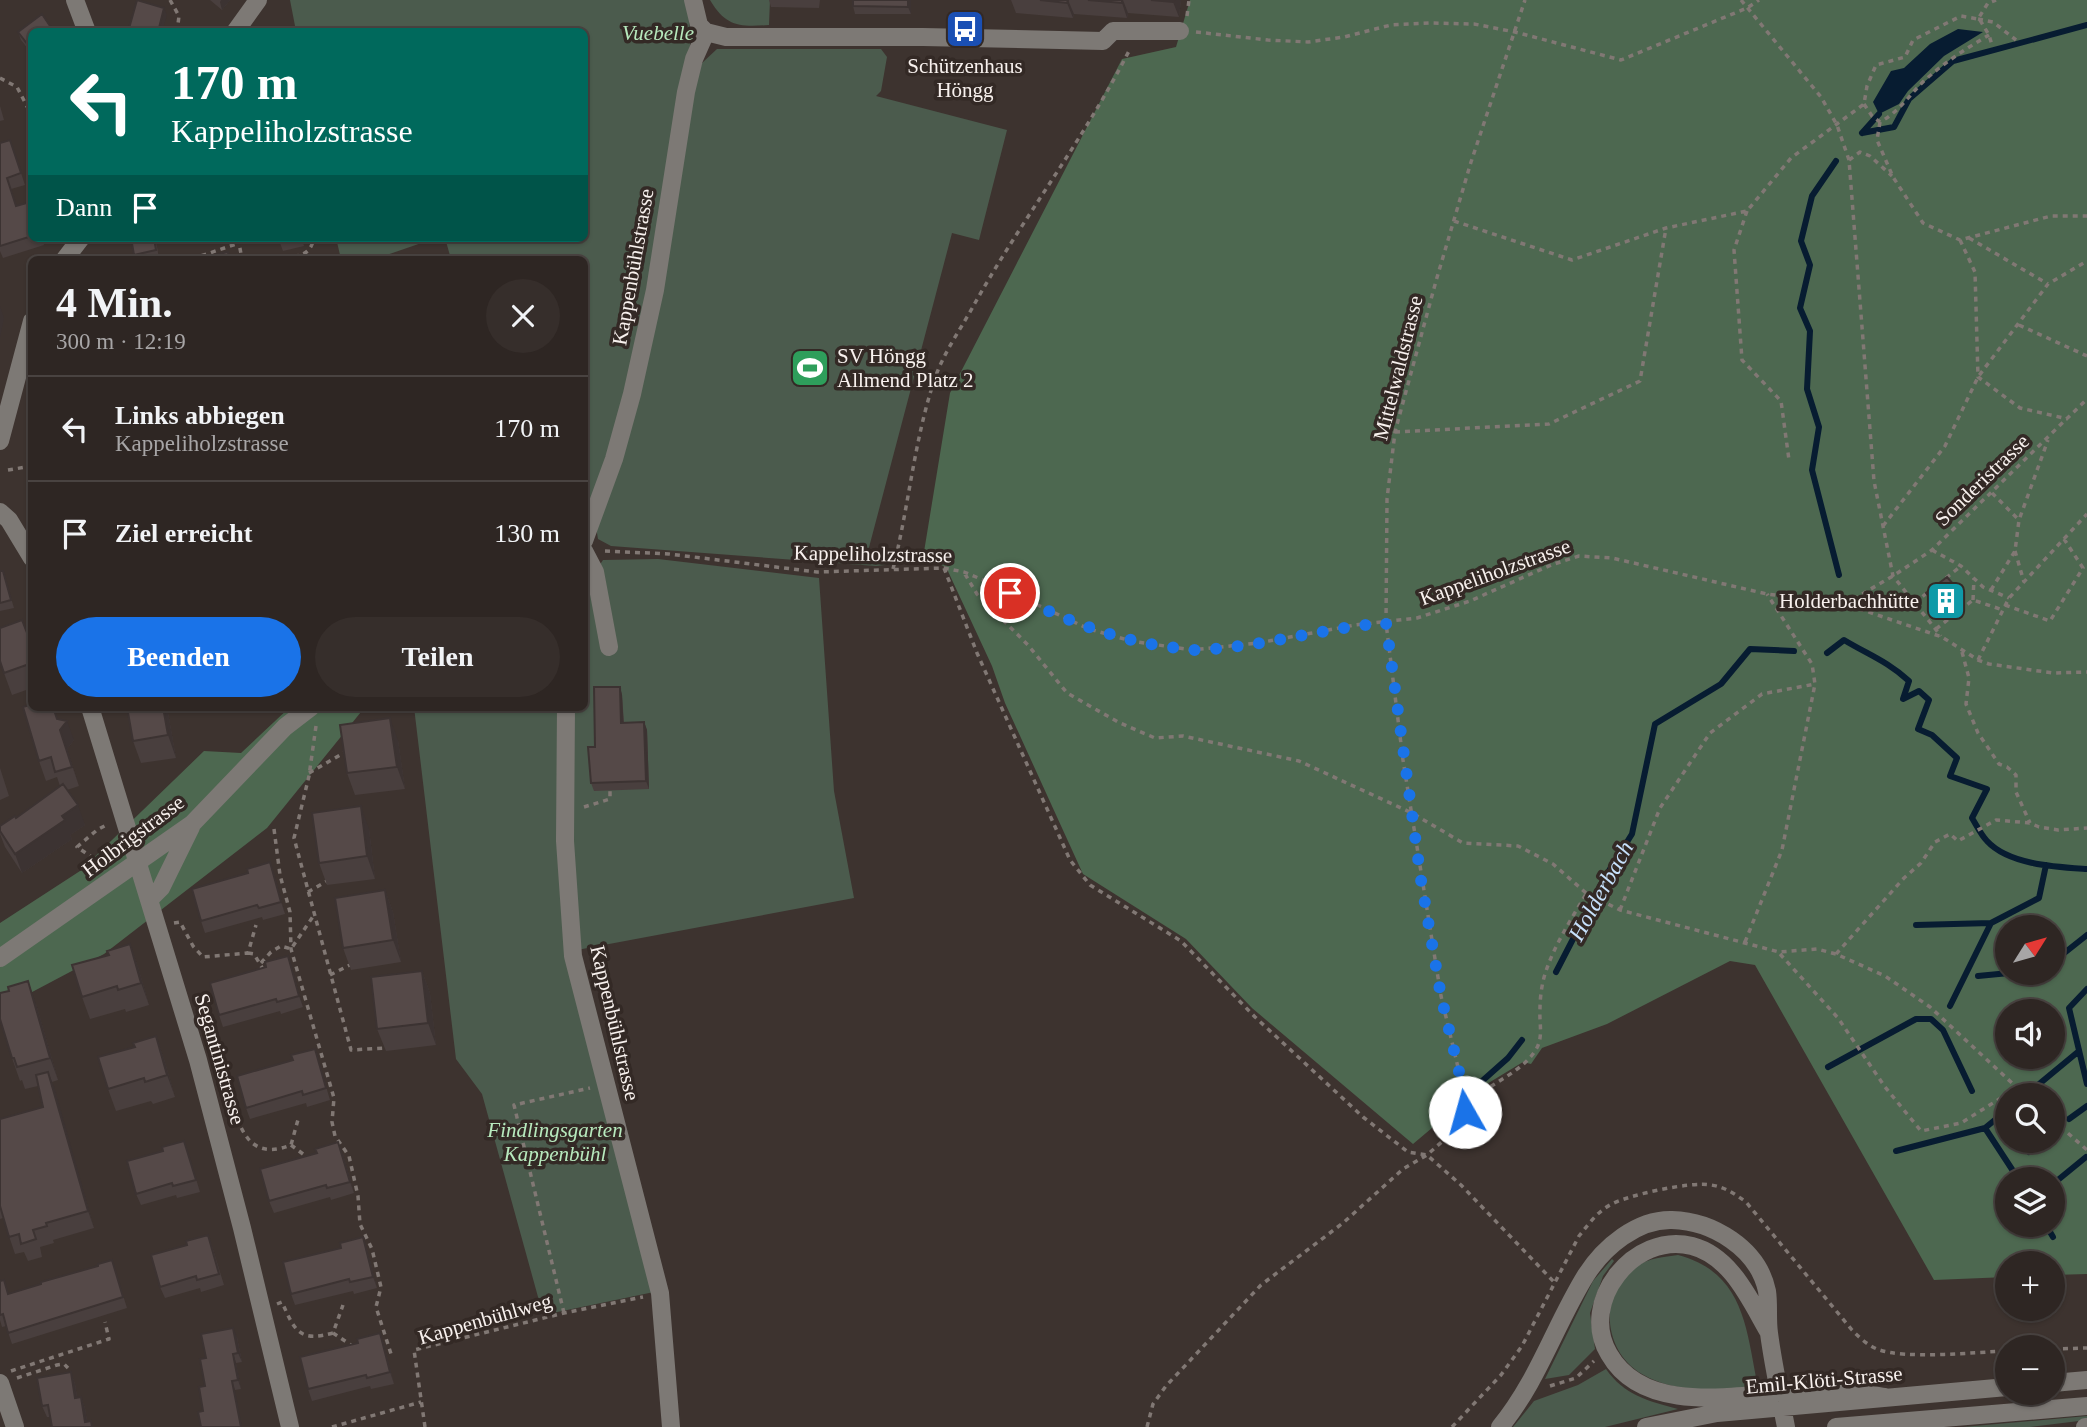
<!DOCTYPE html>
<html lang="de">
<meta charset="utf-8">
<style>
:root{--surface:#2e2623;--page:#362e2b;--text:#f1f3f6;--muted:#a7a5a6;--line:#494341;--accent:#1a73e8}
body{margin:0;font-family:Georgia,serif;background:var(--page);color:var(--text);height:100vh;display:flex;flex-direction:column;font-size:26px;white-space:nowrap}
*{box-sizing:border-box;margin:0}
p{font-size:23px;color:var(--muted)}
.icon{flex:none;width:38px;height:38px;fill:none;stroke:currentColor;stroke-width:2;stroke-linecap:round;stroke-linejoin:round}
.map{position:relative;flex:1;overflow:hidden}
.panel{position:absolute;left:28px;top:256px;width:560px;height:455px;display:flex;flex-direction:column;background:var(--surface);border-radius:10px;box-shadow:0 2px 5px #0004,0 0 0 2px var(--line)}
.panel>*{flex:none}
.banner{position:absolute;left:28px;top:28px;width:560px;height:214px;border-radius:10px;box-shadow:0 2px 5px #0004,0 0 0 2px var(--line);background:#00695c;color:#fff;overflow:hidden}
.needle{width:46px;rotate:53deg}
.controls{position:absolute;left:1995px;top:915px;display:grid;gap:14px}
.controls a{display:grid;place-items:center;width:70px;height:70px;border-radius:50%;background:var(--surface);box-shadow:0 2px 5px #0004,0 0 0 2px var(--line);font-size:35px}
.pin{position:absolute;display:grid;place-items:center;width:60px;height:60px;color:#fff;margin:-30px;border:4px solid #fff;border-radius:50%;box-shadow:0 2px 7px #0007}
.me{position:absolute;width:77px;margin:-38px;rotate:353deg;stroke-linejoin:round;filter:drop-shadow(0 0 5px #0008)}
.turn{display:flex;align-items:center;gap:24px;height:147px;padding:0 28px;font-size:32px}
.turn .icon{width:91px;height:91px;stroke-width:2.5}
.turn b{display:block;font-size:49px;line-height:60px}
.then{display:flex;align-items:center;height:66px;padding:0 28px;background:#0003;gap:14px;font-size:26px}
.round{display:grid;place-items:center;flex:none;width:74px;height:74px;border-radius:37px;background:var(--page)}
.head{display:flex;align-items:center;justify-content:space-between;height:119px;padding:0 28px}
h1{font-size:42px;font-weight:700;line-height:52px}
.cta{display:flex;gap:14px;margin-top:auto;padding:14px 28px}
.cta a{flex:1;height:80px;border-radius:42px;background:var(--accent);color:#fff;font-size:28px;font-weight:700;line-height:80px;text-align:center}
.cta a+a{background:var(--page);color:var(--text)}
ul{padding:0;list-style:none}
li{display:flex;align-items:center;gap:21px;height:105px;padding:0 28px;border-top:2px solid var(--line)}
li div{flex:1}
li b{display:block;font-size:26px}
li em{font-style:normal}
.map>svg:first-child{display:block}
</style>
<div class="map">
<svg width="2087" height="1427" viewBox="0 0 2087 1427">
<rect width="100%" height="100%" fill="#3d332f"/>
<path fill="#4b5b4d" d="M290,0H687L691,39L686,74L628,395L585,520L584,259H451L445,238H584V32L296,31Z
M710,0H770L769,25C740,27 726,27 710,0Z
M717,49H881L887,57L881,91L876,96L1007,130L979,240L952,233L867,555L878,561L884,547L894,564L876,566L611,546L598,539L596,527L693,88L702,63Z
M336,238H436L375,259H341Z
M658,559L819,578L834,791L854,898L577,950L571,818L573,707H584L585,587L603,560Z
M414,707H561V901L654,1292L543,1315L482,1094L456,1059Z
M1678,1255C1745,1273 1746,1329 1758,1387C1719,1389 1677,1395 1642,1374C1603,1352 1597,1291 1637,1266C1649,1258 1664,1257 1678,1255Z
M1612,1259L1614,1261L1603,1276L1590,1313L1595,1349L1569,1375L1545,1379L1593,1281Z
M1606,1369C1624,1395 1648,1401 1678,1409L1605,1427H1513L1534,1401L1578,1385Z
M2087,1416V1420L2030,1427H1963Z"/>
<path fill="#4d6850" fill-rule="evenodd" d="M1190,0H2087V1274L2053,1275V1264H2007V1277L1934,1280L1755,965L1730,961L1607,1024L1542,1048L1531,1064L1523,1062L1477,1090L1413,1144L1252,1008L1186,939L1083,874L1005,703L992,666L946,567L923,558L950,393L1122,59L1176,47ZM2007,928H2053V973H2007ZM2007,1012H2053V1057H2007ZM2007,1096H2053V1141H2007ZM2007,1180H2053V1225H2007Z
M290,707H365L267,828L104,954L0,1009V923L80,871L204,751L241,753Z"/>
<path fill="#071c31" d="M1958,29L1983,32L1944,56L1908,91L1899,104L1879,114L1873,102L1891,71L1904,68L1930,44Z"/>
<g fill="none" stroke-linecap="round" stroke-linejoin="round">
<path stroke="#071c31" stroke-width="6" d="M1862,133L1894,127L1909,99L1953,61L2087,25
M1862,133L1879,114
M1836,161L1812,196L1801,241L1810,265L1800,308L1810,331L1807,389L1819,427L1812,470L1839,575
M1827,653L1844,640C1869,655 1887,661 1909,681L1903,699L1919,691L1929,700L1918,729L1932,735L1957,758L1950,776L1987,789L1972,818C1977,826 1981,835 1987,841C2009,865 2057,867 2087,869
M1916,925L1991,923
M2053,962L2087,935
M1556,972L1605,877L1632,834L1655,724L1721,684L1750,649L1794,651
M1978,976L2009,973
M2087,989L2069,1008L2087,1084
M1950,1006L1991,923L2039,898L2046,865
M1828,1067L1916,1019H1931L1943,1030L1972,1091
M1472,1090L1508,1058L1522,1040
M2032,1090L2079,1051
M2069,1119L2087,1106
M1985,1128L2019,1180
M2053,1134L2054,1133
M1896,1151L1985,1128L2007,1110
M2029,1152L2044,1141
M2053,1184L2086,1157
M2046,1225L2053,1237"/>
<path stroke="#817874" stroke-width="3.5" stroke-dasharray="5 5" stroke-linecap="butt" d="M170,0L179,16L177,32
M1741,0L1821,97L1837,125L1849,160L1874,481L1893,576L1941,636
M1187,16L1189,0
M1978,19L1993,22L2016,40
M1980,20L1989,35L1992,45
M1196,32L1268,40L1308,42L1344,37L1391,25L1429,23L1474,24L1515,32L1621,60L1747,8L1759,0
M0,78L17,87L32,116
M1864,104L1872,116L1880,122C1899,112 1910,94 1925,80C1945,62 1967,48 1989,35
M1880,122L1877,140L1893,177L1923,223L1960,240L2051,216H2087
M1849,160L1860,152L1870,156L1892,176
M1747,211L1734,250L1742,360L1781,401L1789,460
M1454,221L1572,260L1666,228L1747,211L1791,158L1864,104L1867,86L1876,65L1905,57L1913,40L1961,16L1978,19L1988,3L1996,0
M238,238L242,259
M1969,238L2048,284
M1960,240L1975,272L1978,377L2020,408L2068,419
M192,259L239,243
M284,259C300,255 310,256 314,238
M2019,325L2087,356
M1395,432L1549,424L1640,381L1666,228
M8,470L32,466
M1992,493L2019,520
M1883,526L1945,446L1978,377L2048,284L2087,261
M1932,550L1961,566L1983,587L2009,598
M605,551L669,554L817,572L944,568L964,572L993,584L1089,629L1131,641L1192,650L1258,643L1355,625L1417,618L1470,601L1551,565L1579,556L1612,558L1767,594L1845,604L1942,637L1978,660L1989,664L2053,673L2087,672
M2015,551L2024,582
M944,568L977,653L1070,860L1090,885L1181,941L1255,1017L1363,1117L1408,1152L1427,1155L1461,1185L1555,1283
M893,569C909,506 914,440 935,378C944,352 962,327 975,303C1024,216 1085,138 1130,49
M965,574L977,594L1028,645L1067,693L1118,722L1155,738L1183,736L1299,761L1412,813L1463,843L1518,846L1553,864L1586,893L1620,910L1779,952L1817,949L1836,954L1885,976L1930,1007L2026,1096
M1946,578L1961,566
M1991,590L2015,551L2019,520L2048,440
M1973,600L1974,578
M1915,603L1929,591
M1845,604L1893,576L1932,550L2087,399
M2005,605L2050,621L2083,568L2064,539
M1936,629L1973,600L2003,610
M1962,652L1969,678L1966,704L1978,733L1999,764L2007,767L2016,775V792L2030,823
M1978,660L2009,598L2087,514
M316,726L309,776L294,838L351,1050L385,1048
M309,773L347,751
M584,807L610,799V790
M274,829L280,875L290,912L291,949L334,1098L332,1122L335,1136L349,1156L358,1196L360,1224L372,1249L381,1287L376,1307L392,1357
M99,862L113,845
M102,864L77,847L97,830L108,824
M308,892L327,881
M1620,910L1660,808L1710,733L1762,694L1815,684
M174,923L180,922L193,946L203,957L248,953L256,925
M1745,942L1782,850L1815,684L1812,664L1767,594
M248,953L254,954L264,971
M1780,954L1838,1018L1885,1087L1921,1131L1961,1123L2017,1088
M1836,954L1904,878L1921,863L1935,842L1950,834L1958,841L1996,820L2030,823L2039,827L2058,830L2087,828
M261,963L271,952L281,946L291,949L314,915
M330,975L350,965
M1467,1105C1487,1084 1519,1075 1535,1051C1544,1038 1539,1024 1540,1009C1540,997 1542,982 1546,971C1555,944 1572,918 1586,894
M230,1116L236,1115C246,1144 260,1157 291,1145L299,1116
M2053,1120L2087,1150
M291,1145L307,1157
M277,1304L282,1302C295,1332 300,1342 333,1333L343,1305
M564,1313L514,1105L590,1088
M333,1333L351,1345
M2053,1349L2087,1348
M11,1371L109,1339L105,1322
M17,1378L57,1365L64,1364L68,1368
M1550,1386L1576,1378L1594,1361
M332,1427L421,1402
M425,1427L414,1350L564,1313L643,1297
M1147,1427L1153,1404L1166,1386L1261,1285L1343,1223L1403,1169L1427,1155L1445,1139L1465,1112L1467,1105L1441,996L1403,760L1386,623L1387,499L1395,432L1436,281L1471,162L1525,0
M1452,1427L1501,1375L1522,1346L1579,1236C1588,1225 1597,1212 1610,1205C1627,1195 1692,1181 1711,1185C1725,1187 1735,1194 1746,1202L1852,1330C1859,1337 1867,1345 1877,1349C1904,1360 1976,1352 2007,1351"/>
<path stroke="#7d7975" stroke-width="18" d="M75,0L87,32
M693,0L699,25L706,32
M235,32L258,0
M706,32L726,37H923L1103,41L1113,31H1180
M65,259L81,238
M0,441L32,321
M0,512L9,520L32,558
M584,541L614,459L632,394L655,290L686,92L694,59L706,32
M584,551L595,572L609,647
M90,707L198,1060L242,1228L290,1427
M566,707L565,841L573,956L660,1293L671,1427
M150,899L161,888L191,827
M0,958L192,824L285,727L311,707
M1768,1331C1750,1300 1731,1256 1692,1246C1634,1231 1578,1302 1609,1354C1649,1424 1761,1388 1827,1390C1846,1390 1865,1394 1884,1397
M0,1383L15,1427
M2053,1383L2087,1380
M1500,1427C1538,1381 1555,1325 1586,1275C1604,1247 1637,1219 1672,1220C1712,1221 1758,1248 1767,1291C1769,1304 1767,1319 1769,1333C1773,1364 1780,1396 1786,1427
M1646,1427L1717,1413L2007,1387
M1836,1427L2087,1406
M2085,1427H2087"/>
</g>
<path fill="#493f3e" d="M210,0H230L222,10Z
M769,0H820L819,8L771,7Z
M853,0H911V14H855L853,6Z
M1011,0H1181L1179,17L1128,13L1127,18L1074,14L1073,18L1016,13Z
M18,32H32V54L21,40Z
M0,106L4,120L0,121Z
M10,140L25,185L11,189L16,206H32V238H42L44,245L3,258L0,251V143Z
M131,238H160L161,240L156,241L159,258L136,259Z
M302,238L304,246L283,251L280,243Z
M0,571H3L14,608L0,611Z
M1926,593H1961L1963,601L1942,618L1929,601Z
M32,646V688L12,695L0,662Z
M620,687L622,695L624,723L644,722L647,730L649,789L594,791L591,783L595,747Z
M167,707L176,758L141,763L133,741Z
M58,719L74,740L67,749L79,786L67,790L85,825L70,835L72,839L22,873L5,847L0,834V826L16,818L60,786L57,777L46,781L39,761Z
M398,740L405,789L355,795L347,773Z
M0,768L9,796L0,800Z
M369,829L375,879L327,885L319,863Z
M274,874L285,914L263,920L262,917L205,933L201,921Z
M385,890L393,912L401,962L351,970L343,948Z
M130,944L138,967L149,1005L126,1012L125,1009L90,1019L82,997L109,955Z
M288,956L303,1007L281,1014L280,1011L223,1027L219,1015L266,967Z
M422,971L430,993L436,1045L386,1051L377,1029Z
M36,1004L58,1080L52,1082L94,1228L53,1240L54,1243L40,1247L42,1257L28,1261L24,1252L15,1254L3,1218L0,1219V1119L43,1107L38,1086L25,1089L22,1080L20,1081L12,1058Z
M156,1036L164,1059L175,1097L153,1104L151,1101L116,1111L108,1089L135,1047Z
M315,1049L330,1100L307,1107L306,1103L250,1119L246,1108Z
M188,1153L200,1192L177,1198L176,1195L141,1205L136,1194Z
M343,1154L354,1193L331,1200L330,1197L274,1213L269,1201Z
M212,1246L224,1285L201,1292L200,1288L165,1298L160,1287Z
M341,1248L367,1249L377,1288L354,1294L353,1291L295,1305L291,1294Z
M112,1260L127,1308L12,1344L6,1326L2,1327L0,1320V1281L8,1294L98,1266Z
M380,1333L384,1344L394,1384L371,1389L370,1386L312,1401L308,1389L358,1343Z
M237,1337L242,1362L236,1363L241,1389L235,1390L203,1411L206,1358Z
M71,1372L75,1384L77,1397H81L85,1408L87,1422L91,1421L93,1427H52L50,1417H47L42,1406Z"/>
<path fill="#3c3332" d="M221,0H230L222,10L220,2Z
M908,0H911V14L908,7Z
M1068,0L1074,14L1073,18L1067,3Z
M1122,0H1123L1128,13L1127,18L1122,3Z
M1174,0H1181L1179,17L1173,2Z
M164,8L167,15L162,32H158Z
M0,306L4,318L0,338Z
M1961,593L1963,601L1942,618L1940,610Z
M620,687L622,695L624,731L621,723Z
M163,707H167L176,758L168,735Z
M390,718L398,740L405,789L397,767Z
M67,721L74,740L67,749L79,786L60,730Z
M644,722L647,730L649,789L646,781Z
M78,805L85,825L70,835L72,839L22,873L15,854L62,816Z
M361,806L369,829L375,879L367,856Z
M270,862L274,874L285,914L281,902Z
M385,890L393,912L401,962L393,940Z
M130,944L138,967L149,1005L141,983Z
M288,956L292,967L303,1007L299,996Z
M422,971L430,993L436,1045L428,1023Z
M28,981L36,1004L58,1080L50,1058Z
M156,1036L164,1059L175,1097L167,1075Z
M48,1072L55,1089L94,1228L88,1211Z
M338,1142L343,1154L354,1193L350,1182Z
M363,1237L367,1249L377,1288L373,1277Z
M233,1328L237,1337L242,1362L238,1353Z
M380,1333L384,1344L394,1384L390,1372Z
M233,1354L236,1363L241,1389L238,1380Z
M71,1372L75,1384L79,1409L75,1398Z
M232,1381L235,1390L242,1427H241Z
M81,1397L85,1408L88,1427L85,1422Z"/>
<path fill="#554948" stroke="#3c3332" stroke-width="2" d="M137,0L164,8L158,32H128Z
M853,0H908V7L853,6Z
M1040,0H1068L1067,3Z
M1088,0H1122V3Z
M1151,0H1174L1173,2Z
M42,14L54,32H32V50L18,32Z
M10,140L21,173L7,178L16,206L30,202L32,206V236L0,246V143Z
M131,238H154L156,250L134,255Z
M279,238H301L280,243Z
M228,252L229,259H194Z
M32,453V478L27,454Z
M0,571H3L11,600L0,603Z
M1947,577L1961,593L1940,610L1926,593Z
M22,620L32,646V663L4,673L0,661V628Z
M594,687H620L621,723L644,722L646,781L591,783L588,747H595Z
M32,704V707H53L57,719L67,721L60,730L72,767L55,772L51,757L39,761L23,707Z
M127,707H163L168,735L133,741Z
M390,718L397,767L347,773L340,725Z
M63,784L78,805L62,816L65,820L15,854L0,831V826L15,816L16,818Z
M361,806L367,856L319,863L312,813Z
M270,862L281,902L259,908L257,905L201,921L192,889L248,873L247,869Z
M385,890L393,940L343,948L335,898Z
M130,944L141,983L118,990L117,986L82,997L72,965L109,955L107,951Z
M288,956L299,996L277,1002L276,999L219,1015L210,983L266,967L265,962Z
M422,971L428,1023L377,1029L371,977Z
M28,981L50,1058L17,1067L14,1058H12L0,1019V993L9,991L8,987Z
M156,1036L167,1075L145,1082L144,1078L108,1089L98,1057L135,1047L133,1043Z
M315,1049L326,1088L303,1095L302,1091L246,1108L237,1076L293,1060L291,1055Z
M48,1072L88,1211L46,1223L47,1226L33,1230L36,1239L21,1244L19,1234L9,1237L0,1206V1119L43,1107L36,1075Z
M184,1141L196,1180L173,1186L172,1183L136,1194L127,1161L163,1151L162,1147Z
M338,1142L350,1182L327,1188L326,1185L269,1201L260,1169L317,1153L315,1149Z
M208,1235L219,1274L197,1280L196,1276L160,1287L151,1255L187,1245L186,1241Z
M363,1237L373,1277L350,1282L349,1279L291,1294L283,1262L341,1248L340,1243Z
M112,1260L123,1297L8,1333L3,1314L0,1315V1281L4,1280L8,1294L41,1284V1282L98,1266V1264Z
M233,1328L238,1353L233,1354L238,1380L232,1381L241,1427H201L198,1412L203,1411L199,1387L205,1386L200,1359L206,1358L201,1334Z
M380,1333L390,1372L367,1378L366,1375L308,1389L300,1357L358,1343L357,1339Z
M71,1372L75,1398L81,1397L85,1422L91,1421L92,1427H52L48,1405L42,1406L37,1378Z"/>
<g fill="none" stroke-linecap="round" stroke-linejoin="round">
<path stroke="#1a73e8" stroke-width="12" stroke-dasharray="0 21.6" d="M1010,593C1061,618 1106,637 1162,646C1173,647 1184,650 1194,650C1259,648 1322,628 1386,623L1421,880L1441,996L1467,1105L1465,1112"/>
</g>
<defs>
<g id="bus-square" transform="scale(2.0125)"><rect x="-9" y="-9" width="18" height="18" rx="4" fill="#1a4fb4" stroke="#332925"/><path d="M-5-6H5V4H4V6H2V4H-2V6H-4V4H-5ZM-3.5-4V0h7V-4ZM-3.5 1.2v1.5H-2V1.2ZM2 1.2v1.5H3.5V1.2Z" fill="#fff"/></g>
<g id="stadium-square" transform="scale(2.0125)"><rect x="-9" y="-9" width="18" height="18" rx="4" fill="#2e9e5b" stroke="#332925"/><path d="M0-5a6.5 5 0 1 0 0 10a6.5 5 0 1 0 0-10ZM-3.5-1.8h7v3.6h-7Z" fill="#fff"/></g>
<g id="building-square" transform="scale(2.0125)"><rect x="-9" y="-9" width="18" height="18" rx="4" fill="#0f9aa8" stroke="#332925"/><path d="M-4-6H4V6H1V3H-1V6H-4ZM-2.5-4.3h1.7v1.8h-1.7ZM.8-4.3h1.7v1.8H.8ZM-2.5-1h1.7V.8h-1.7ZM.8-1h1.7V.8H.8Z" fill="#fff"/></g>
</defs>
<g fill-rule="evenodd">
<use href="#bus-square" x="965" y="29"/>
<use href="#stadium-square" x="810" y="368"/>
<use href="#building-square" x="1946" y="601"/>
</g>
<g text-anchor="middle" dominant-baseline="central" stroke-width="7" stroke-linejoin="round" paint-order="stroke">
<g font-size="21" font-style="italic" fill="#b7e9bd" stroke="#332925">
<text x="658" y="33">Vuebelle</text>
<text x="555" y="1130">Findlingsgarten<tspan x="555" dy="24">Kappenbühl</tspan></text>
</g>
<g font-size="21" fill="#f8f1ee" stroke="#332925">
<text x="965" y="66">Schützenhaus<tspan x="965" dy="24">Höngg</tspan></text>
<text x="837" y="356" text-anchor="start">SV Höngg<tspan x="837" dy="24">Allmend Platz 2</tspan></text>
<text x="1919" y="601" text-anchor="end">Holderbachhütte</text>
</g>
<g font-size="21" fill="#f8f1ee" stroke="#332925">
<text transform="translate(633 267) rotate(-80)">Kappenbühlstrasse</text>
<text transform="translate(1398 368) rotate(-76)">Mittelwaldstrasse</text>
<text transform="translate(1982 480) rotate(-44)">Sonderistrasse</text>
<text transform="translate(873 554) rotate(1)">Kappeliholzstrasse</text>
<text transform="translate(1495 572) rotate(-20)">Kappeliholzstrasse</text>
<text transform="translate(133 836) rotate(-37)">Holbrigstrasse</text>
<text transform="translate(615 1023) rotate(77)">Kappenbühlstrasse</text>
<text transform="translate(220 1059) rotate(74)">Segantinistrasse</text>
<text transform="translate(485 1319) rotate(-16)">Kappenbühlweg</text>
<text transform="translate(1824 1380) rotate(-5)">Emil-Klöti-Strasse</text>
</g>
<g font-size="23" font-style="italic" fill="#c7e1fc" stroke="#332925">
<text transform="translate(1601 891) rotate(-61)">Holderbach</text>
</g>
</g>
</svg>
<div class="controls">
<a><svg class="needle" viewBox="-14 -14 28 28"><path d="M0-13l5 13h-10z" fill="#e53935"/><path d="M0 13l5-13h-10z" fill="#a7a5a6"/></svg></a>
<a><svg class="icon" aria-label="sound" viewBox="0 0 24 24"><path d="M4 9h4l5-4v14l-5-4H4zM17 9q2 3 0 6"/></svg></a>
<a><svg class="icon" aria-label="search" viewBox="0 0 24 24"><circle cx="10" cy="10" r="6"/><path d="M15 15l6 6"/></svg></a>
<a><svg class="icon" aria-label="layers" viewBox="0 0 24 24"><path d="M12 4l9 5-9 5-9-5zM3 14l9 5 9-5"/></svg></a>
<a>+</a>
<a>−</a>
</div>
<div class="pin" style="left:1010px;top:593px;background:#d93025"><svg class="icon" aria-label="arrive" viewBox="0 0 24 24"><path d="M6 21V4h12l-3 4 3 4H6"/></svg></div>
<svg class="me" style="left:1465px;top:1112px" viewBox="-20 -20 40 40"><circle r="19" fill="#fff"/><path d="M0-13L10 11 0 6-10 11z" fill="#1a73e8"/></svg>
<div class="banner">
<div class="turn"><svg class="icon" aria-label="left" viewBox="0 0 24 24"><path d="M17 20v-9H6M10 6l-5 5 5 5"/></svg><div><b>170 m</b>Kappeliholzstrasse</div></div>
<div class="then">Dann<svg class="icon" aria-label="arrive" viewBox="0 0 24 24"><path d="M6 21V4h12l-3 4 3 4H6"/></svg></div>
</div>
<section class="panel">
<div class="head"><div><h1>4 Min.</h1><p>300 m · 12:19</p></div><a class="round"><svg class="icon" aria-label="close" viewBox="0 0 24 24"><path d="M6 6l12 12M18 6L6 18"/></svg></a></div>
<ul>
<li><svg class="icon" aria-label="left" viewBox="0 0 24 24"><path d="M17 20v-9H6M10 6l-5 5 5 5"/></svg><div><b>Links abbiegen</b><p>Kappeliholzstrasse</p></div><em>170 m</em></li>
<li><svg class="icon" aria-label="arrive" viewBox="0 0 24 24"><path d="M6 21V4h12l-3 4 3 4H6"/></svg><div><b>Ziel erreicht</b></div><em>130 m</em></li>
</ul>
<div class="cta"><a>Beenden</a><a>Teilen</a></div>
</section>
</div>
